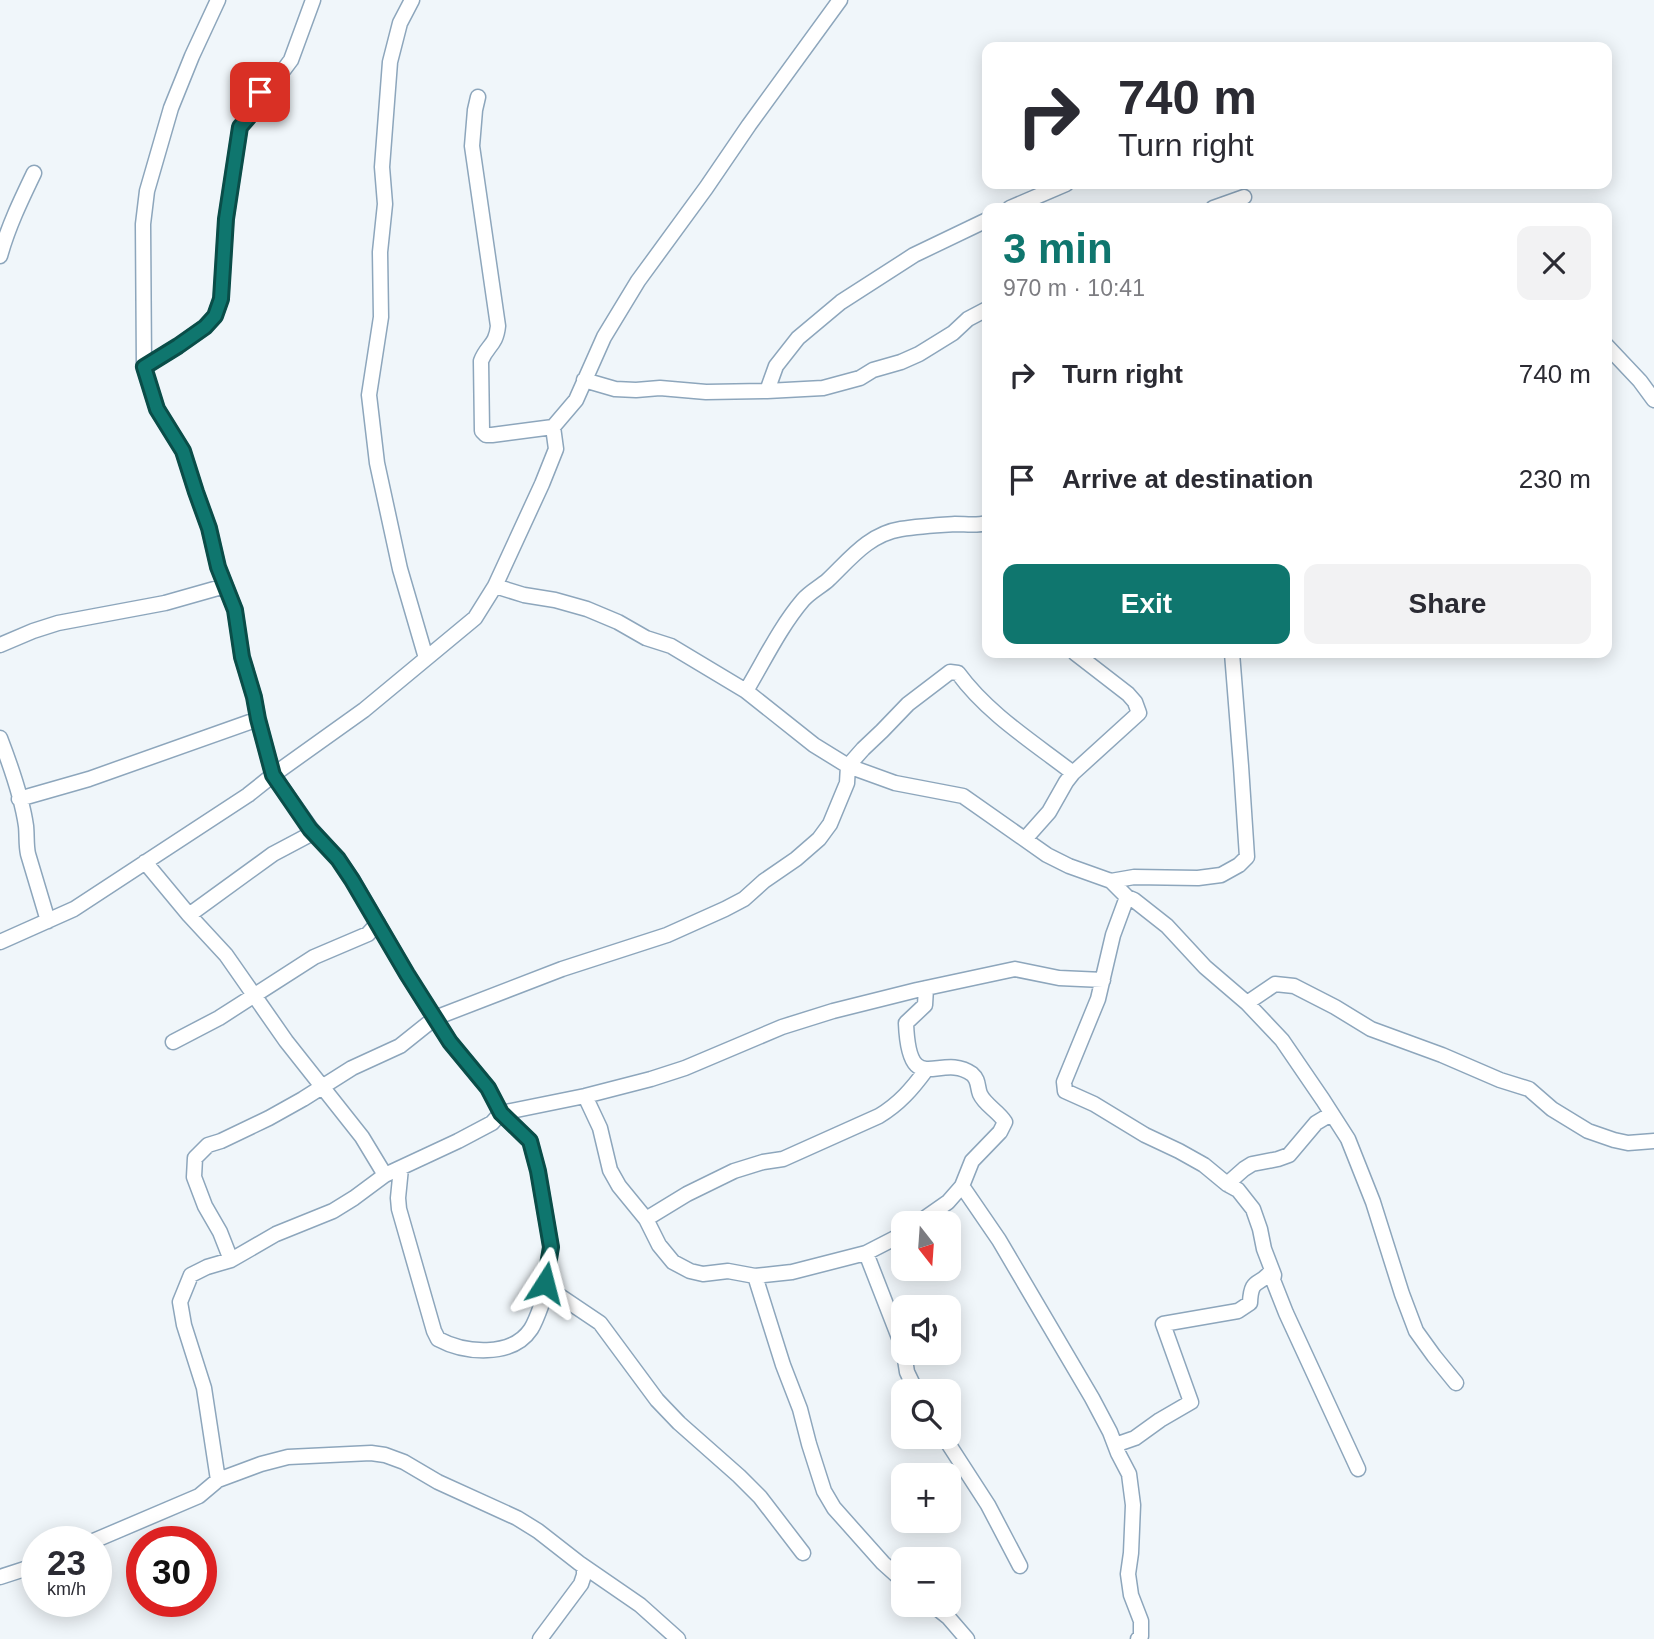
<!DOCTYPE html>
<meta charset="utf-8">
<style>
:root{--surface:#fff;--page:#f2f2f3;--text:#2b2b33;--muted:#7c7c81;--accent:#0f766e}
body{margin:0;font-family:Arial,sans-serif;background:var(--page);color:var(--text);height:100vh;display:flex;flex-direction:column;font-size:26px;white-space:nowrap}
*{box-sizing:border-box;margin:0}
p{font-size:23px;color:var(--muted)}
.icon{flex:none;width:38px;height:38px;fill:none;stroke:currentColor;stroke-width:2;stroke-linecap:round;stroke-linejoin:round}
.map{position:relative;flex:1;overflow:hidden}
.sheet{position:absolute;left:982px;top:203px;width:630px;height:455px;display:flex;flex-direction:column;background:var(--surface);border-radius:14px;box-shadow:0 4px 18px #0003}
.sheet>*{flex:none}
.top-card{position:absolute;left:982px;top:42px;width:630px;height:147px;border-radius:14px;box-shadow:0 4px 18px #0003;background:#fff;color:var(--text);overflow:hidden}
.needle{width:46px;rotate:163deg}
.controls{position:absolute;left:891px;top:1211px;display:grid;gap:14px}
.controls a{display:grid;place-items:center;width:70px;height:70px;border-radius:14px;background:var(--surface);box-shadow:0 4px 18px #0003;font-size:35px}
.speed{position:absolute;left:21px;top:1526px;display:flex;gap:14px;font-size:35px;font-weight:700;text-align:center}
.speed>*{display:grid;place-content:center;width:91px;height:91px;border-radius:50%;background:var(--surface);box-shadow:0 4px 18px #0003;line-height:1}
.speed small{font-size:18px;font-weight:400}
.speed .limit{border:10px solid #d22;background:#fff;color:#111}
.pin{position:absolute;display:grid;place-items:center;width:60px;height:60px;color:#fff;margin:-30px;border-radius:14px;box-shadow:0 4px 10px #0006}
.me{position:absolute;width:77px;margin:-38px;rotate:9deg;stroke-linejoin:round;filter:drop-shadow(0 0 5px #0008)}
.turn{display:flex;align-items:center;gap:24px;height:147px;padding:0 21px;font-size:32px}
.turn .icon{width:91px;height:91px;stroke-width:2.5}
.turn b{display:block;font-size:49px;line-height:60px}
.round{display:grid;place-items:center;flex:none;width:74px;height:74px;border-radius:14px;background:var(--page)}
.summary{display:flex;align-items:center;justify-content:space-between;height:119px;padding:0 21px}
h1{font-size:42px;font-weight:800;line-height:52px;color:var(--accent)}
.primary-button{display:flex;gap:14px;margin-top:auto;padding:14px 21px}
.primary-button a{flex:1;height:80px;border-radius:14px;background:var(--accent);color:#fff;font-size:28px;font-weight:800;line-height:80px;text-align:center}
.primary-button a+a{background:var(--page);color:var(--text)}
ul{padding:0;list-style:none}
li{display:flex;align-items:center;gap:21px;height:105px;padding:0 21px}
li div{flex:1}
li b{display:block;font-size:26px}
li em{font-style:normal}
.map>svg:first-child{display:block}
</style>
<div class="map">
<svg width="1654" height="1639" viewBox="0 0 1654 1639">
<rect width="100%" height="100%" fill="#f0f6fa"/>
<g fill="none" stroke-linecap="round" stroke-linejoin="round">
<g stroke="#8da6bc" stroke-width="17">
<path id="minor" d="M218,0L192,56L171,108L147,191L143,224L144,367L157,409L183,451L196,492L209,528L218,567L235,610L242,657L254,697L258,719L273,775L311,829L338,859L352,879L407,974L450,1042L488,1088L501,1113L530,1141L538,1171L551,1247L545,1283L548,1288L600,1323L657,1400L679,1423L739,1476L760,1497L803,1553
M412,0L400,23L390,62L382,167L385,204L380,252L381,317L369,395L377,463L400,569L426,658
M478,97L475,110L472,146L498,326C496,346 487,345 481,361L482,431L486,435H492L553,427
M1010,208L1066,184
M1213,208L1244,197
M0,256C8,227 21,200 34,173
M1606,345L1640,381L1654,400
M144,367L178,346L205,327L215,316L221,299L226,219L240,127L252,113L260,92L282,72L291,60L313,0
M584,380L615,389L636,390L660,388L706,392L767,391L823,388L860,378L873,370L901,362L919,354L953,333L968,319L987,309
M767,391L776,366L798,338L841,302L914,255L987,220
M495,586L524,595L555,600L587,609L618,622L646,638L671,646L746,691L814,745L848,766L895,783L963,796L1047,855L1069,866L1111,881L1127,897L1134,900L1167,926L1205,967L1247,1003L1282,1040L1323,1100L1348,1139L1373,1202L1402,1294L1416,1331L1434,1356L1456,1383
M0,645L33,631L58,623L165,603L225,586
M746,691C764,661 780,627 803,600C810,592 820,587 828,580C850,559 869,534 901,529C919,526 938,525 955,524C966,524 976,526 987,523
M0,738C10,764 22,798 26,826C27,835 26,845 28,854L48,921
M19,799L89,779L258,719
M1025,839L1049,812L1066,782L1073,773L1139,713L1135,702L1128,694L1075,653
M145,862L189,915L226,955L286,1041L362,1137L385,1175
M1111,881L1134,877L1198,878L1221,875L1239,865L1247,857L1241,766L1232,653
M1127,897L1113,935L1098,999L1064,1082L1065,1091L1094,1104L1145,1135L1179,1151L1204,1165L1227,1184L1238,1190L1253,1209L1260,1229L1264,1249L1274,1275L1273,1280L1286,1313L1358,1469
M189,915L273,854L307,836L311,829
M0,942L74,909L248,795L273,775L364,710L475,618L495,586L542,484L556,449L553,427L576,400L604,337L638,281L706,188L749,125L840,0
M1247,1003L1275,984L1294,986L1335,1007L1371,1029L1442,1055L1500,1080L1529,1089L1552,1109L1588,1131L1614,1140L1628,1143L1654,1141
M173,1042L219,1018L314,957L368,934L378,923
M585,1096L600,1128L610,1170L619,1186L646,1219L659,1245L673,1262L690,1271L703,1274L728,1271L755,1276L792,1272L866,1253L903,1234
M401,1168L398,1198L399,1209L434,1331L438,1339C464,1353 512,1358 531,1329C538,1318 542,1301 548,1288
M1227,1184L1244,1169L1252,1164L1278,1159L1289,1155L1316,1123L1331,1114
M962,1186L999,1240L1092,1398L1110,1432L1118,1453L1129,1474L1133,1505L1131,1553L1128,1574L1131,1595L1141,1621V1636L1138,1639
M646,1219L687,1194L734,1171L763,1162L783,1159L879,1116C899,1104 912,1089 926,1070
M918,1223L948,1202L962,1186L972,1161L1000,1132L1005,1122C998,1111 985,1105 980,1094C977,1086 979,1080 972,1074C940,1051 909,1101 906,1023L925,1005L926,988
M866,1253L903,1348
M231,1260L220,1232L205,1206L194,1177L195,1158L208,1145L221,1141L269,1118L303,1099L352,1068L400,1046L435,1018L562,969L667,935L725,909L744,899L764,881L796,859L819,839L830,824L847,783L848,766L863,749L882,731L908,704L950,672L958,673C988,714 1033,742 1073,773
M755,1276L783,1365L800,1409L809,1444L824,1491L834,1508L883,1563L903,1581
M904,1353L907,1372L916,1391
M944,1437L988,1505L1020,1566
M1115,1445L1135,1438L1160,1420L1191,1402L1163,1324L1238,1311L1250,1303C1251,1276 1260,1287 1271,1271
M218,1480L204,1388L184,1325L180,1302L191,1275L207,1267L231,1260L276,1234L333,1211L354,1198L385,1175L458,1141L492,1123L501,1113L585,1096L651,1079L685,1068L782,1027L833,1011L917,990L1015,969L1059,978L1103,980
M91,1542L199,1496L218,1480L261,1464L288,1457L371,1453L385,1455L404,1462L438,1482L517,1518L538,1531L579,1563L640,1605L678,1639
M0,1577L37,1565
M933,1605L948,1617L967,1639
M540,1639L581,1584L584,1575V1567"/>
</g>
<use href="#minor" stroke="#fff" stroke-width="14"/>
</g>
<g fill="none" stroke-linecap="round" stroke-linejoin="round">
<g stroke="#0a4d48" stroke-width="18">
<path id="route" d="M260,92L252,113L240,127L226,219L221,299L215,316L205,327L178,346L144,367L157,409L183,451L196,492L209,528L218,567L235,610L242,657L254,697L258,719L273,775L310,829L338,859L352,880L407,974L450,1042L488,1088L501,1113L530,1141L538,1171L551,1247L545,1283"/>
</g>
<use href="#route" stroke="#0f766e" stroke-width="12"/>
</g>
</svg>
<div class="controls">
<a><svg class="needle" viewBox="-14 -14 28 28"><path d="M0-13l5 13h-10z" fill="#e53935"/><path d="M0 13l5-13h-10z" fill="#7c7c81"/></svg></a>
<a><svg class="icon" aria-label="sound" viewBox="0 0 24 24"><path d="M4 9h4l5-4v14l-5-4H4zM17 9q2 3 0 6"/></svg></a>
<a><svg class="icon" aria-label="search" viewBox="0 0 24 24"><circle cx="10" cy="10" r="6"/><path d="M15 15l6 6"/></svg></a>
<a>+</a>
<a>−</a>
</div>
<div class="speed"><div>23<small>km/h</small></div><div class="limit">30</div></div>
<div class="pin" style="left:260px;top:92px;background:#d93025"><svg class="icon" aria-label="arrive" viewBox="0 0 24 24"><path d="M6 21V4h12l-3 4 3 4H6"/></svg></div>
<svg class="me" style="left:545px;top:1283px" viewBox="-20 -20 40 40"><path d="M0-17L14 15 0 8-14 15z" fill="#0f766e" stroke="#fff" stroke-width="4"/></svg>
<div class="top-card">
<div class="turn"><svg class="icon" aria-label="right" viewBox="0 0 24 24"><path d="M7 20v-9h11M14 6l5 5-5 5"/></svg><div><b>740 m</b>Turn right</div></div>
</div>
<section class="sheet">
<div class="summary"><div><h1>3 min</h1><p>970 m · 10:41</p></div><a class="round"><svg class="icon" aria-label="close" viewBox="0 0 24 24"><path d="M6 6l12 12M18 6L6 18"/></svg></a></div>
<ul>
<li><svg class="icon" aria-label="right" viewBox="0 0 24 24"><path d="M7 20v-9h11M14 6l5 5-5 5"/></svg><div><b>Turn right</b></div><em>740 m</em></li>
<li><svg class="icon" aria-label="arrive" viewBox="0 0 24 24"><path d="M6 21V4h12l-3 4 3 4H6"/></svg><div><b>Arrive at destination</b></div><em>230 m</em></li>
</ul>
<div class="primary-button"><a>Exit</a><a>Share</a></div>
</section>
</div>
